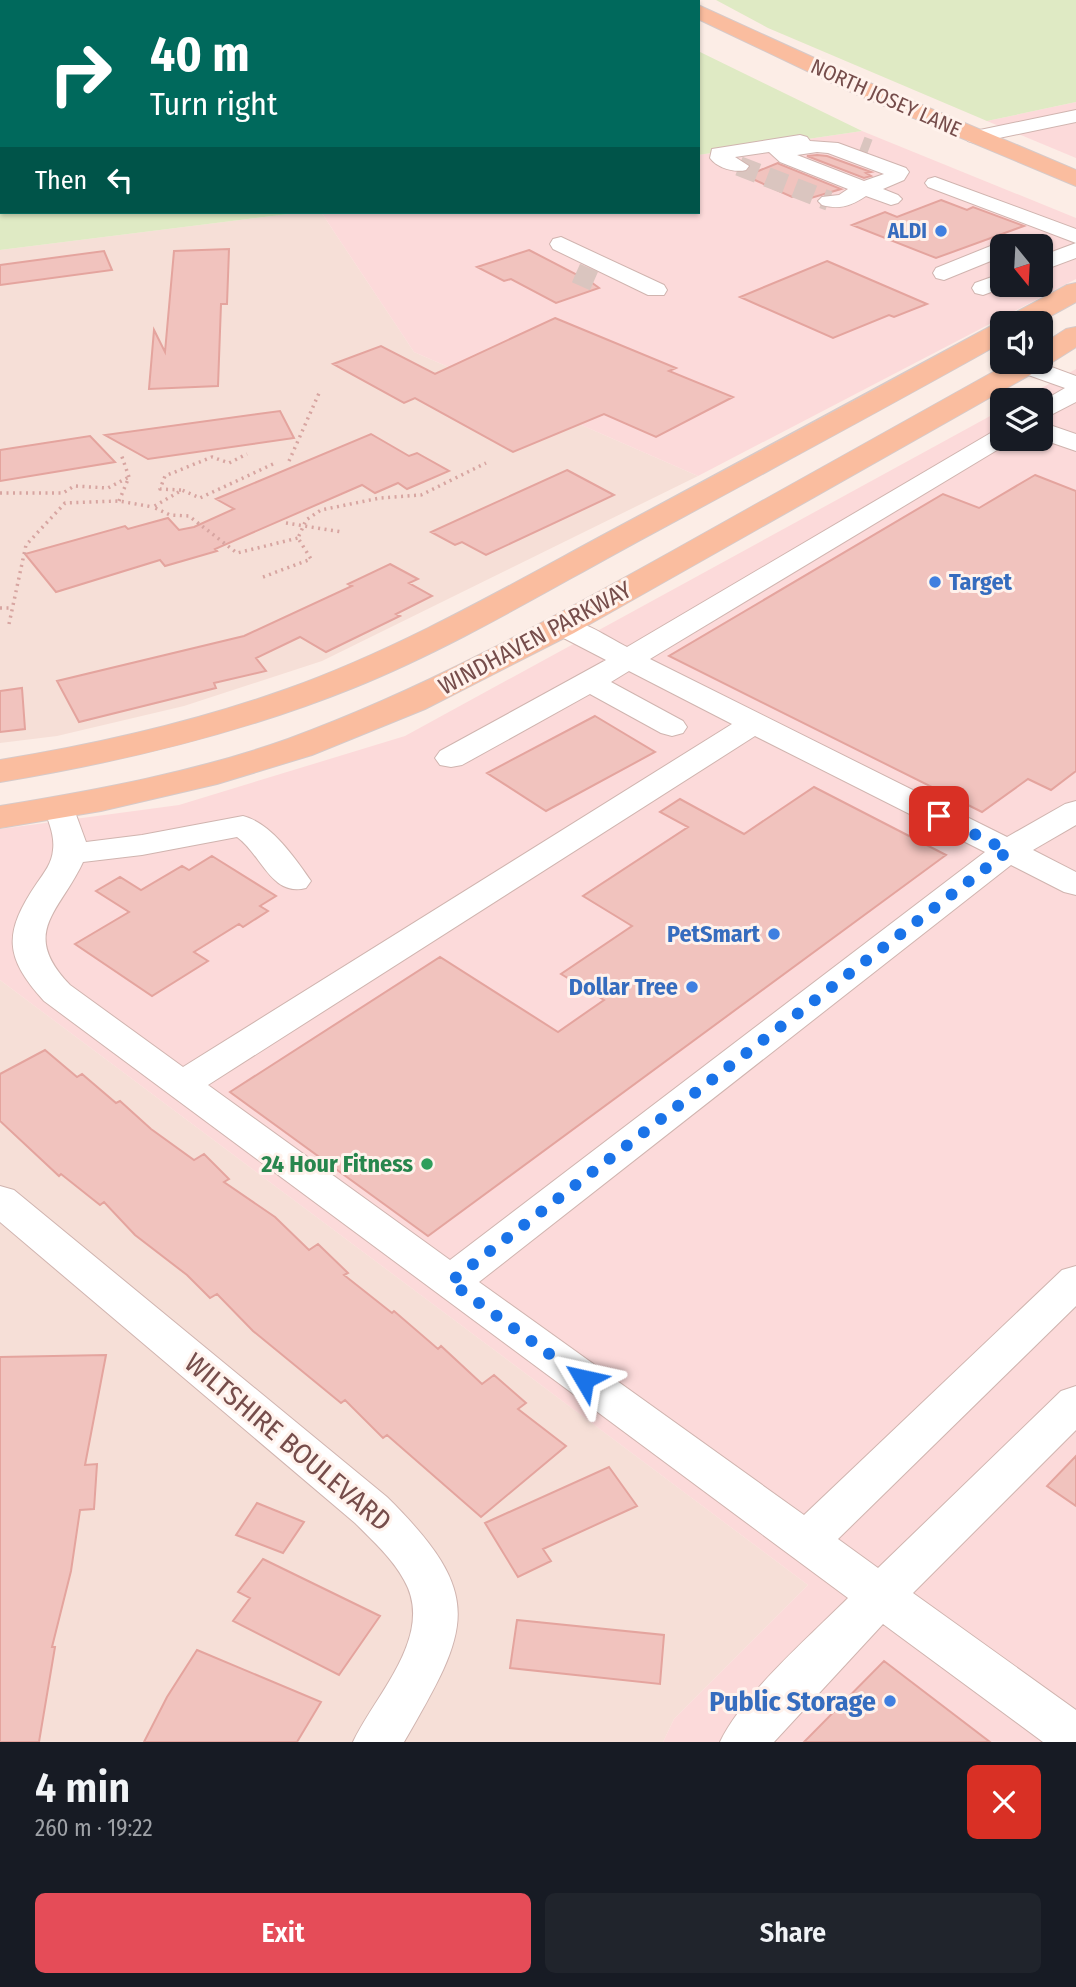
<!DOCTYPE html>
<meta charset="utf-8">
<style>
:root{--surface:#171b24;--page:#20242c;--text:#f1f3f6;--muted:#9ea1a6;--accent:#e54c58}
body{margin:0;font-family:"Fira Sans Condensed",sans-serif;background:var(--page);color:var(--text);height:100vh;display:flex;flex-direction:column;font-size:26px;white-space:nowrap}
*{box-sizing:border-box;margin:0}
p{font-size:23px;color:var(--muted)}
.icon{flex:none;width:38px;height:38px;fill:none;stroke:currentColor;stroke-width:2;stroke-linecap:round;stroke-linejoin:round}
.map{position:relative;height:1742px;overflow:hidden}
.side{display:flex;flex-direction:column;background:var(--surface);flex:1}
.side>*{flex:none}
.banner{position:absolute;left:0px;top:0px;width:700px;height:214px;box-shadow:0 2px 5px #0004;background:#00695c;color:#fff;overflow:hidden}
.needle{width:46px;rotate:162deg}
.buttons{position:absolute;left:990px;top:234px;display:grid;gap:14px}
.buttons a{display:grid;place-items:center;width:63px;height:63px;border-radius:10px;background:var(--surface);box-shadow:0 2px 5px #0004;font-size:35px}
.pin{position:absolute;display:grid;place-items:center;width:60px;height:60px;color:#fff;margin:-30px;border-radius:14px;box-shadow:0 4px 10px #0006}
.me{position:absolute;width:77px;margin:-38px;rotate:306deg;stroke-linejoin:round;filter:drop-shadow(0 0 5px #0008)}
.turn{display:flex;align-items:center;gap:24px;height:147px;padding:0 35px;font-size:32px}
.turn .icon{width:91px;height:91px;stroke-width:2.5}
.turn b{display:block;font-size:49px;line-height:60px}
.then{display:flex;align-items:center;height:66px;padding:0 35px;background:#0003;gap:14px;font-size:26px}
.round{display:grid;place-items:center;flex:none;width:74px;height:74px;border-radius:10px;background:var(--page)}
.overview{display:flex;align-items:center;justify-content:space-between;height:119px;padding:0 35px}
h1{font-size:42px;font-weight:600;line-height:52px}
.button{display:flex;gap:14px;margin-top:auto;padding:14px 35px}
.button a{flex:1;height:80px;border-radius:10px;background:var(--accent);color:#fff;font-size:28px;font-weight:600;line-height:80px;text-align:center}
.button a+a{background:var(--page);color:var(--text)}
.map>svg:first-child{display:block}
</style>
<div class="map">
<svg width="1076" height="1742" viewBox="0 0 1076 1742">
<rect width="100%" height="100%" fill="#fcede6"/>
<path fill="#f6dfd7" d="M305,212H321L414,352L698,476L322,661L184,706L57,736L0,743V250Z
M0,980L808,1585L674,1719L663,1742H0Z"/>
<path fill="#fcdada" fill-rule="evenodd" d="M1076,102V158L987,121Z
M862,131L1076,218V279L698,476L414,352L321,212H698V155ZM1003,247H1041V285H1003Z
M1076,369V1742H663L674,1719L808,1585L0,980V829L179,805L405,736L1003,409V439H1041V401H1018Z"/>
<path fill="#dfeac4" d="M0,0H600L603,2H2V212H305L0,250Z
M716,0H1076V102L987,121L768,28Z
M698,51L862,131L698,155Z"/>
<path fill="#f1c3be" stroke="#e4a49e" stroke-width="2" d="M817,155L827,156L871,172L866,173L871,176L864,178L807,156Z
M778,163L779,164L841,189L811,198L801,194L792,197L746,176Z
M941,200L967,210L973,207L1024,226L936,258L852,225L885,212L897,217Z
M229,249L227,304H221L218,386L149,389L154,330L165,352L174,251Z
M529,250L591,282L599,288L556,303L511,279L504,281L477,267Z
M104,251L112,270L0,285V265Z
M827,261L927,304L894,317L889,315L833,338L740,297Z
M555,318L676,368L669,371L733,397L656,437L604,414L513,452L415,398L404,403L333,364L381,346L435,374Z
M280,411L294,438L148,459L105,435Z
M371,434L409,456L417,453L449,471L407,489L398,483L375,493L362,485L215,549L217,551L165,566L160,560L56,592L25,554L125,526L128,529L168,518L179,530L194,527L234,509L216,499Z
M90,436L115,462L0,481V450Z
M567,470L614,495L486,555L462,542L455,545L431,532Z
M1035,475L1076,491V771L1051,790L1028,779L982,812L669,656L943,494L979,508Z
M390,564L418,579L409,583L432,596L396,614L400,616L326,652L300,637L256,658L266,671L214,683L216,688L79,722L57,681L244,636L352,586L348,584Z
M22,688L25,729L0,732V691Z
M595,716L655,752L546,811L487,773Z
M814,787L946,855L428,1236L230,1092L440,957L558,1032L604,1000L561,974L632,926L583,896L688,827L660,812L680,799L744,834Z
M212,856L276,896L260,906L268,911L243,927L239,924L194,952L208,961L152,996L75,944L129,912L96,891L120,877L141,890L182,866L189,870Z
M45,1050L77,1077L82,1074L116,1103L120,1101L151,1129L194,1160L204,1154L229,1179L224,1182L275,1217L309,1250L318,1244L348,1273L344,1275L392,1313L394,1311L438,1349L441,1346L482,1384L494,1375L526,1403L518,1409L566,1446L481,1517L387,1435L383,1438L345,1400L341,1403L253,1331L217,1294L210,1298L187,1275L135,1235L104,1202L100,1205L61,1174L59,1176L0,1121V1074Z
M106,1355L85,1465L97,1464L94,1509L80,1510L71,1571L52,1647H55L39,1742H0V1357Z
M1076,1456V1506L1047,1486Z
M609,1467L637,1506L543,1549L551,1561L518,1577L485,1523Z
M257,1503L304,1522L283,1553L236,1535Z
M263,1559L380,1616L339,1675L233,1621L250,1598L238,1592Z
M517,1620L664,1635L660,1684L510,1668Z
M197,1650L321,1702L297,1742H144L167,1697Z
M884,1661L990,1742H804Z"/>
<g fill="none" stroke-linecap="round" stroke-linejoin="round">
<path stroke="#dac5bf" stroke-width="20" stroke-dasharray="20 10" stroke-linecap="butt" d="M861,146L869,149
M739,166L829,201
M576,273L594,281"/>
<g stroke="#d0b4af" stroke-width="2">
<path id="minor" d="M1076,110V122L975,143L968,141L965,137L968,133L975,131Z
M800,135L807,137L810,141L838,143L906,168L909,172L904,180L883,189L898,195L902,199L898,203L891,205L866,196C851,206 839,210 822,205L818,201L822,197L839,195L848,189L780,162L769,152L735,157L749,166L746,170C735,173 717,168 710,158L712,149ZM817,152L828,153L884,174L864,181L797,155Z
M935,177L1076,229V243L928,187L925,183L928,179Z
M561,237L664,285L667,290L664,295H648L553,249L550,244L553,239Z
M1003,241L1013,247H1003V256L944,280L936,278L933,273L936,268Z
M1076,243V258L1041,271V256Z
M1003,273V285H1010L983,295L975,293L972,288L975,283Z
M1017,362H1038L1076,376V402L1041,420V402L1065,388L1017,371L1014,366Z
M1041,422L1076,434V451L1041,439Z
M1003,428V439H1013L1012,441L650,659L1007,837L1065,804L1076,801V825L1033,850L1076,872V895L1064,892L1011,865L479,1282L804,1515L1062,1270L1076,1266V1306L838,1539L878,1568L1061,1391L1076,1386V1430L913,1593L1076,1710V1742H1043L883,1624L774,1742H720C742,1695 810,1636 848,1598L44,1001C4,957 3,933 37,883C44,873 52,863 53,850C55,835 48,821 44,808L49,801L60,798L71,801L86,842L142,835L243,816C271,823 295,858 311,881L306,888C271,897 262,855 237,837L142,855L83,862C60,912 19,932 70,985L183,1067L732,724L629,671L611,682L683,721L687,727L683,733L672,736L661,733L590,694L462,765L451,767L440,765L435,758L440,751L606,660L552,632L548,626L552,620C576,614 605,636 627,647L994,431ZM755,736L985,852L450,1260L208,1085Z
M0,1186L14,1190L387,1497C487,1596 470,1628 404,1742H353C375,1695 436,1635 404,1580C392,1558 373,1541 355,1523L0,1222Z"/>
</g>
<g stroke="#d6cac9" stroke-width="2">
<path id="major" d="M629,0H651L652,2H630Z
M698,5L865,81L1076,170V186L849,91L698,19Z
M1076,283V302L1036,324H1003V342C880,411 757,477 633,544C541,594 450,649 353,688C239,734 120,762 0,782V760C98,744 194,722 287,689C399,649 503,589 607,533C736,464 865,395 993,325L1002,323L1005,318L1067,285Z
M1076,327V347L1051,363L574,633L425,709L312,755L217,784L101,811L0,828V806C97,790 195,772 288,739C422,690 545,622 669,553C783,489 897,426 1011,362H1041V345L1066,329Z"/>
</g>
<path stroke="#d7a5a1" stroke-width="3.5" stroke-dasharray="2 4.5" stroke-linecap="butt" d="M289,461L320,391
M273,464L200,498L182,490L153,507L170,515L189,516L237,553L298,538
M181,490L160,489L165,476L212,457L229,463L247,454
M0,493H63L74,486L108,488L129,477
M119,501L129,477L121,454
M286,523L342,532
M263,577L311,559L298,538L306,520L321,510L380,498L421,495L486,463
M0,608H13
M9,624L26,545L65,503L119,501L153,507"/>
<use href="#minor" fill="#fff" fill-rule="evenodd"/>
<use href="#major" fill="#fabd9f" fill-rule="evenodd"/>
</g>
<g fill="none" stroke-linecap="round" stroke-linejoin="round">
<path stroke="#1a73e8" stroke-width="12" stroke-dasharray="0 21.6" d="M584,1379L450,1282L1008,851L939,816"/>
</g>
<g fill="#3f7fe0" stroke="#fff2ec" stroke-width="2.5">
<circle cx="941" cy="231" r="7"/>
<circle cx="935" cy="582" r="7"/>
<circle cx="774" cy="934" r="7"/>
<circle cx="692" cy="987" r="7"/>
<circle cx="890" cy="1701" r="7"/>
</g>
<circle fill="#2e9e5b" stroke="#fff2ec" stroke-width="2.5" cx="427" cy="1164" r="7"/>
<g text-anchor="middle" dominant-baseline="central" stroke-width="6" stroke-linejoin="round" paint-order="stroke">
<g font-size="21" fill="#764d4b" stroke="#fff2ec">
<text transform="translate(886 98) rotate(24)">NORTH JOSEY LANE</text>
</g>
<g font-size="21" font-weight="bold" fill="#366cbe" stroke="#fff2ec" text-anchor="end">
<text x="927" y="231">ALDI</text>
</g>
<g font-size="24" font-weight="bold" fill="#366cbe" stroke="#fff2ec" text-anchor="end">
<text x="949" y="582" text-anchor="start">Target</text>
<text x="760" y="934">PetSmart</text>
<text x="678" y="987">Dollar Tree</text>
</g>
<g font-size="24" fill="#764d4b" stroke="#fff2ec">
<text transform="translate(535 638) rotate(-28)">WINDHAVEN PARKWAY</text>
</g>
<g font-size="24" font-weight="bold" fill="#27864d" stroke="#fff2ec" text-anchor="end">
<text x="413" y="1164">24 Hour Fitness</text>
</g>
<g font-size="28" fill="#764d4b" stroke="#fff2ec">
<text transform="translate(288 1442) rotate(40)">WILTSHIRE BOULEVARD</text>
</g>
<g font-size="28" font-weight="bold" fill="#366cbe" stroke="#fff2ec" text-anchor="end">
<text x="876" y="1701">Public Storage</text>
</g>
</g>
</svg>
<div class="buttons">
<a><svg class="needle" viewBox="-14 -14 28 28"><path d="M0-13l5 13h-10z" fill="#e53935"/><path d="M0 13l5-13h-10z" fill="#9ea1a6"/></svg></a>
<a><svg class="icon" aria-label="sound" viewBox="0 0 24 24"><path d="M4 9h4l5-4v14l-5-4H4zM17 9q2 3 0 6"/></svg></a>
<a><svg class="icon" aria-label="layers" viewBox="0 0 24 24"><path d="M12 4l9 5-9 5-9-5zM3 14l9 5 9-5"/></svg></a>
</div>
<div class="pin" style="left:939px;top:816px;background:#d93025"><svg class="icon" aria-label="arrive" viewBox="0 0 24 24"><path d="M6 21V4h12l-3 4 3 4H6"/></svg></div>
<svg class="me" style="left:584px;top:1379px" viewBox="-20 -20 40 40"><path d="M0-17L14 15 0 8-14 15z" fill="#1a73e8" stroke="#fff" stroke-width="4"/></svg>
<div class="banner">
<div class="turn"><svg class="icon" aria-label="right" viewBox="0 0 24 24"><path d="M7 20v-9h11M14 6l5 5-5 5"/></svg><div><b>40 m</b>Turn right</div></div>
<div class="then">Then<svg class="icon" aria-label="left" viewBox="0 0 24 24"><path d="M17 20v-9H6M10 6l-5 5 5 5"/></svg></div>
</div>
</div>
<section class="side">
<div class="overview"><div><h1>4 min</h1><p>260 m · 19:22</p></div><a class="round" style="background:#d93025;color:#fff"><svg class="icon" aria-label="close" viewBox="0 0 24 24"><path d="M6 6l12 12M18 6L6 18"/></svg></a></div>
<div class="button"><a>Exit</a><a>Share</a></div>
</section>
